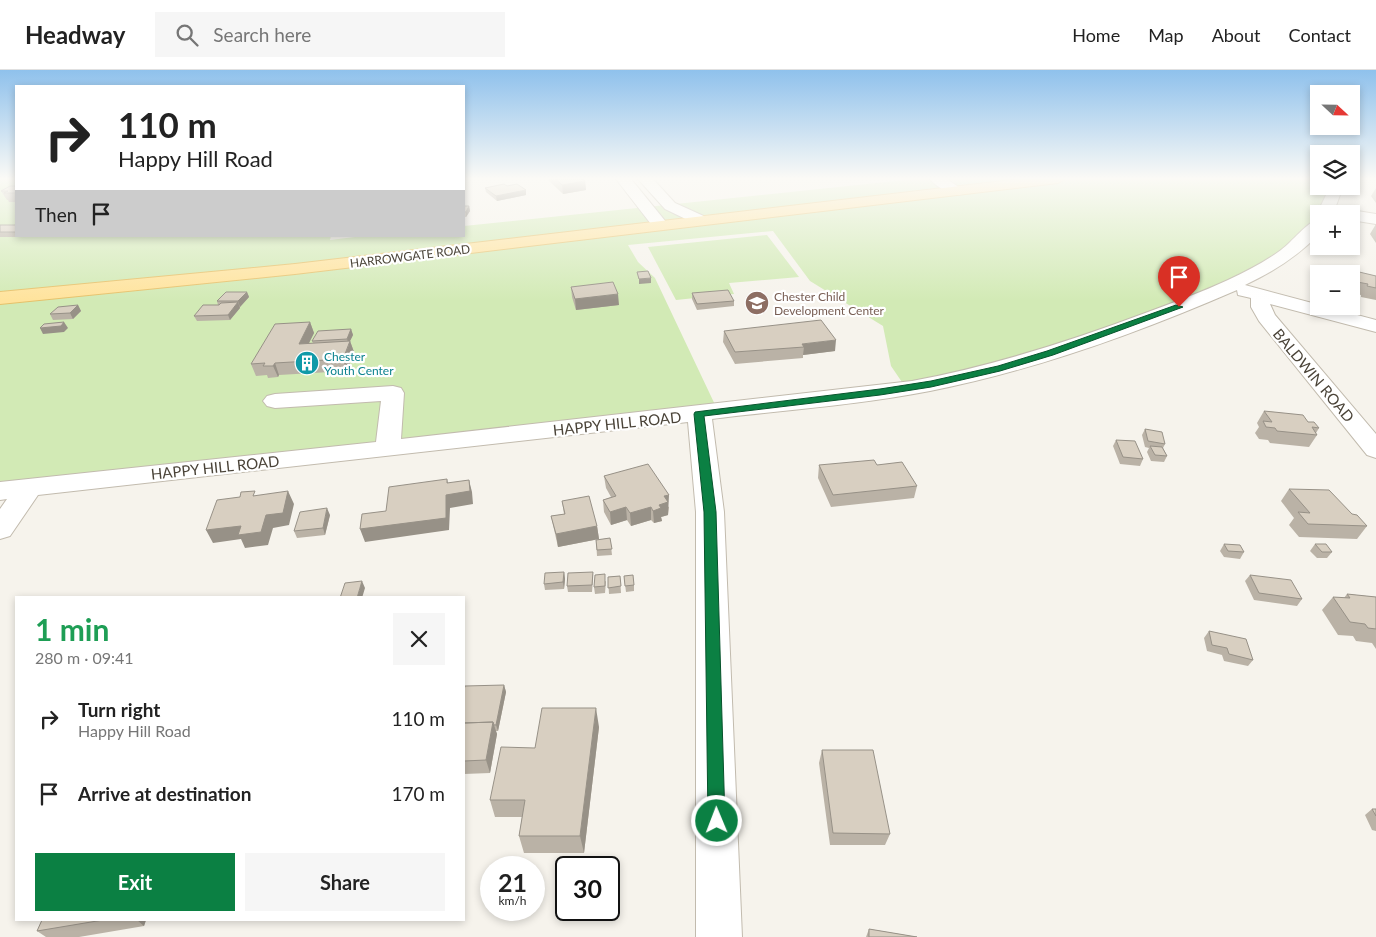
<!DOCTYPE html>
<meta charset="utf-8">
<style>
:root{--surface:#fff;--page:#f6f6f6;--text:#222;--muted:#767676;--line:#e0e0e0;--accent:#0b8043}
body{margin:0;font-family:Lato,sans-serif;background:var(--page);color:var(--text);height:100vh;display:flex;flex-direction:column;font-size:19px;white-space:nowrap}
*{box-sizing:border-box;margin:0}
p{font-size:16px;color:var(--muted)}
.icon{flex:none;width:28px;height:28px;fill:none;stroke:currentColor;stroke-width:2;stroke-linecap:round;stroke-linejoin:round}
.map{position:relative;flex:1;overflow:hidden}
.side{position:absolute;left:15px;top:526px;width:450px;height:325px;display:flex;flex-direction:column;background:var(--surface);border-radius:0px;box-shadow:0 2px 8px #0003}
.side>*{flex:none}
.top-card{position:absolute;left:15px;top:15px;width:450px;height:152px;border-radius:0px;box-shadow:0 2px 8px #0003;background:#fff;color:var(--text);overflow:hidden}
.needle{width:32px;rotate:112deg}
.fabs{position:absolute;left:1310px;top:15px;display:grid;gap:10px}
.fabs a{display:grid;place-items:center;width:50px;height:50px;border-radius:0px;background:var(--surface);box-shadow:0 2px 8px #0003;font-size:25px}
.speed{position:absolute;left:480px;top:786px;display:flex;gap:10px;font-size:25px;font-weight:700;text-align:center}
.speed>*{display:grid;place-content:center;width:65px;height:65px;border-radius:50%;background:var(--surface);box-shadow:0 2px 8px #0003;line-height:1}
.speed small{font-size:12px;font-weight:400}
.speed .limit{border:2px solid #111;border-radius:8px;background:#fff;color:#111}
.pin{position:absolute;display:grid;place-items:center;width:42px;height:42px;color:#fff;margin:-51px -21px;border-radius:50% 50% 50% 0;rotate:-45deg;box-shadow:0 0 5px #0007}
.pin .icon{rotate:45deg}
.me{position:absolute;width:55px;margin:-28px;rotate:359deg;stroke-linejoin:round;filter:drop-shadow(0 0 4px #0008)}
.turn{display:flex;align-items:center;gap:18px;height:105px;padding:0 20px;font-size:22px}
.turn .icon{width:65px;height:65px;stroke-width:2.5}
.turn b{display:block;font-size:35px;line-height:42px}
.then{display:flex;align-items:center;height:48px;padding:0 20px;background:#0003;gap:10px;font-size:19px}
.round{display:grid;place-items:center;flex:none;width:52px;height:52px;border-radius:0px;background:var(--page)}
.headline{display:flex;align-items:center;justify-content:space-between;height:85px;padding:0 20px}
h1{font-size:30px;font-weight:700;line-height:38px;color:#1e9e55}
.button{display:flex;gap:10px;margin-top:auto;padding:10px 20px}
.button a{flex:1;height:58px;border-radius:0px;background:var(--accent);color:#fff;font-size:20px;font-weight:700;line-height:58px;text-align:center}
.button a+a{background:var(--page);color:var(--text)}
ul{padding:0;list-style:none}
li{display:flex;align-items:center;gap:15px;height:75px;padding:0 20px}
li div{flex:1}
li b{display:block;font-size:19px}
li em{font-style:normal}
header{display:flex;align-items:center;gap:30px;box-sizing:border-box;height:70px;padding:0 25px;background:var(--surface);border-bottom:1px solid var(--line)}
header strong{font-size:24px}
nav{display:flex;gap:28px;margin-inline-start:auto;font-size:18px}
.search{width:350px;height:45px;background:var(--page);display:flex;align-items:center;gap:12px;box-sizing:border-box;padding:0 18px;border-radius:0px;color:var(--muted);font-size:19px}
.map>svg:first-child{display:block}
</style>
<header>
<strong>Headway</strong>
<div class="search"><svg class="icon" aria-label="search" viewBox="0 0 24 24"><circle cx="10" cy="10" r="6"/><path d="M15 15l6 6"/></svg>Search here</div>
<nav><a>Home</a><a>Map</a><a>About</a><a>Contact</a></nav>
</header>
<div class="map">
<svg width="1376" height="867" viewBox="0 0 1376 867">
<rect width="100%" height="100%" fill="#f6f3ec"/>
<path fill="#d2eab5" d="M0,109H16V166H331L330,170L363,166H464V156L914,109H1319V116H1334L1319,144V154L1259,203L1050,283L906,318L891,296L883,256L810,211L773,161L628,175L638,192L655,208L718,341L0,422Z
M767,165L799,207L729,213L734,224L676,230L648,177Z"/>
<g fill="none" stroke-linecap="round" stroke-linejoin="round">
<g stroke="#c2bbae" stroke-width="2">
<path id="minor" d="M616,109H631L666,152L668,155L666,158H654Z
M638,109H653L675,133L708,148L710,151L708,154H696L665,139Z
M930,109H947L964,121L962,124C952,127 937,117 930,109Z
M1327,116H1341L1340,125L1333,144H1319V146L1317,144L1326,125Z
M1351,140L1376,144V154L1351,150V144H1344Z
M1319,149V164C1298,186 1273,202 1245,215L1376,250V262L1270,234L1275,245L1376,364V388L1367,385L1259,251L1251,237V228L1238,225L1237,220C1138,263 1036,300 930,321C858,335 784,340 712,349L724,442L742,867H696V442L688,352L38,425L10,466L0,469V439L7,429L0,430V412L376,372L381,331L275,338L267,336L263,331L267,326L275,324L393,316L401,318L404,323L401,369L912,311C993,296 1071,271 1148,242C1175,232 1202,222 1228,210C1247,201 1265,192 1281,180C1292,172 1307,152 1319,149Z"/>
</g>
<g stroke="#e6c16a" stroke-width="2">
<path id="major" d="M1020,109H1065L1058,113L295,204L0,234V222L295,194Z"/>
</g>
<use href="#minor" fill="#fff" fill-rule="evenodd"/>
<use href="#major" fill="#ffe39c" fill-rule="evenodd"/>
</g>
<path fill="#bab2a6" d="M547,109H582L585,111L586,120L563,124Z
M16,116V132H9L8,130H7L1,121Z
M507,116L526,125L497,131L486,122L485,118Z
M1376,118V133L1371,126Z
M464,136H469L470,141L466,147H464Z
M1376,154V173L1370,164Z
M0,155H16V166H20L19,167H0Z
M1355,201L1376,206V230L1361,227V225L1351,223V208Z
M571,217L619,235L576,240L572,227Z
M247,222L249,227L240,237V238L230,250L197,251L194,246L218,235L217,231Z
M692,223L734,231V236L697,240L692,229Z
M78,235L81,241L73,249L53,250L50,244Z
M310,252L314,263L309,273H313L312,271L351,259L353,265L350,271L354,282L347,301L279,305L278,307L268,308L267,305L256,306L251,294Z
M724,261L835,281L803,285V288L735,294L723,272Z
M1264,341L1308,352L1319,358L1316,363L1317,365L1309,377L1270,373L1268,370L1259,369L1255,363L1259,357L1257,353Z
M1145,359L1165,374L1163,378L1167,386L1164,392L1151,391L1147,382L1149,378L1145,377L1142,365Z
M1116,370L1143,389L1140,396L1120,394L1113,376Z
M819,395L917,416L914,428L831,437L818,408Z
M604,406L669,437L668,445L661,447L662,451L654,453L651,450L631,456L627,450L611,455L604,442L603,430L611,427L606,418Z
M1289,419L1367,456L1357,469L1299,467L1289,455L1294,448L1281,431Z
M562,431L597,456L599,469L558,477L551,446L564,444Z
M330,445L325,465L297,468L294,461Z
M610,468L612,485L597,486L596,470Z
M1224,474L1244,482L1240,489L1224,487L1220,481Z
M1315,474L1332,482L1327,488H1317L1310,481Z
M564,502L565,509L564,519L545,520L544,514Z
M593,502V509L592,522H568L567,516Z
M1250,505L1302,529L1297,536L1254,530L1245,511Z
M620,506L621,523L609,524L608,507Z
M624,506L634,515V521L626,522Z
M606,511L605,523L595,524L594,517Z
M1347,524L1376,527V579L1372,573L1356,571L1353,566L1338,565L1322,540L1333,527L1344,528Z
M1209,561L1253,590L1248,596L1224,591L1222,585L1207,581L1204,568Z
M504,615L506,622L498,661H496L497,664L490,703L464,704V620Z
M599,657L584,783H524L519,766L522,747H495L490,730L535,678Z
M822,680L890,764L885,775H830L819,693Z
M1372,739H1376V761L1372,760L1365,745Z
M42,850H146L144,856L79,867H46L37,861Z
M869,859L917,867H866Z"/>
<path fill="#979187" d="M585,111L586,120L563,124L562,115Z
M526,120V125L497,131L496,126Z
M469,136L470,141L466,147V142Z
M651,208V213L639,214V209Z
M247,222L249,227L240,237L238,231Z
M618,224L619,235L576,240L575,229Z
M238,232L240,238L230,250L228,245Z
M78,235L81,241L73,249L70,243Z
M64,252L68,258L64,262L43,264L40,258Z
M310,252L314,263L303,285L299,274Z
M351,259L353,265L350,271L354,282L347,301L343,289L349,275L347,269Z
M836,270L835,281L803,285L804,277L802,274Z
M275,293L279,305L278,307L273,296Z
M447,409L450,422L469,410L472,422L473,434L450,438L449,460L365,472L360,459L447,413Z
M288,421L294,434L289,455L273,458L268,475L245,478L241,469L213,473L206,460L266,445Z
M669,425L668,445L661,447L662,451L654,453L653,441L659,435L664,426Z
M626,437L627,450L611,455L610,442Z
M651,437V450L631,456L630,443Z
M327,438L330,445L325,465L323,458Z
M597,456L599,469L558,477L556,464Z
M564,502L565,509L564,519L563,512Z
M362,511L365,518L362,528H357Z
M504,615L506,622L498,661L496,655Z
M596,638L599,657L584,783L580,766Z
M493,652L497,664L490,703L486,690Z
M137,850H146L144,856Z"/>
<path fill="#d8cfc1" stroke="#979187" d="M556,109H582L585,111L562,115Z
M504,114L507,116L517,114L526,120L496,126L485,118Z
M10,116H16V123H4L8,121H1Z
M464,136H469L466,142H464Z
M0,155H16V162H0Z
M648,201L651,208L639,209L637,202Z
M1355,201L1376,206V218L1367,216L1368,214L1352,211Z
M613,212L618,224L575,229L571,217Z
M728,220L734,231L697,234L692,223Z
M226,222H247L238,231H217Z
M238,232L228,245L194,246L203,235H219L221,233Z
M78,235L70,243L50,244L58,237Z
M821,250L836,270L802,274L804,277L735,282L724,261Z
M64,252L61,256L40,258L44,254Z
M310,252L299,274L350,271L343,289L275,293L273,296H263L265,293L251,294L275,254Z
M351,259L347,269L312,271L318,261Z
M1264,341L1303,345L1308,352H1314L1319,358L1312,357L1317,365L1277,361L1275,358L1266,357L1263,351L1272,352Z
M1145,359L1162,362L1165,374L1148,371Z
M1116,370L1135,371L1143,389L1123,387Z
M1150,376L1162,377L1167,386L1155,385Z
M874,390L877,395L902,392L917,416L833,425L819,395Z
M648,394L669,425L664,426L668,432L659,435L661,438L653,441L651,437L630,443L626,437L610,442L603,430L616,426L604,406Z
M447,409V413L469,410L470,421L446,425V448L360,459L362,444L386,441L389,417Z
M1289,419L1329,420L1352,444L1357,445L1367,456L1308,454L1298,442L1310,443Z
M255,421L253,426L288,421L283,443L266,445L261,462L238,465L241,456L206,460L217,430L240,427L241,422Z
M589,426L597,456L556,464L551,446L565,444L562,431Z
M327,438L323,458L294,461L300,442Z
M610,468L612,479L597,480L596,470Z
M1224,474L1240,475L1244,482L1228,481Z
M1315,474H1326L1332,482H1322Z
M564,502L563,512L544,514L545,503Z
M593,502L592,515L567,516L568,503Z
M605,504V516L594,517L595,505Z
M633,505L634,515L625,516L624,506Z
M1250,505L1291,510L1302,529L1259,523Z
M620,506L621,516L608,518V507Z
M362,511L357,528H340L345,513Z
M1347,524L1376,527V559L1368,558L1365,554L1350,552L1333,527L1350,528Z
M1209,561L1246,569L1253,590L1229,584L1227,578L1212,575Z
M504,615L496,655H494L493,652L464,653V620L465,616Z
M542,638H596L580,766H519L525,730H490L501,677L535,678Z
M493,652L486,690L464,691V653Z
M822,680H873L890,764L833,763Z
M1372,739H1376V746Z
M42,850H103L37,861Z
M869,859L917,867H869Z"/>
<linearGradient id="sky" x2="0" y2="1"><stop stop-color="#8fc1ec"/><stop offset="0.47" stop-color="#fbfaf6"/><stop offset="1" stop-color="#fbfaf6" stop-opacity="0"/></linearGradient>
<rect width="1376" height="231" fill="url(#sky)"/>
<path fill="#0b8043" stroke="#07532c" d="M1176,235L1183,237L1053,285L1000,301L931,317L880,325L704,346L716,442L725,751L723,757L717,759L711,757L708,751L704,442L694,344L695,342L880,319L931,311L998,296L1047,281Z"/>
<defs>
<g id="school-disc" transform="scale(1.25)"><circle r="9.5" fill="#8d6e63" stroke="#fff"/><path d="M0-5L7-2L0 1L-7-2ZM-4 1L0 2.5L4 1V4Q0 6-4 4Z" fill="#fff"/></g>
<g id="building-disc" transform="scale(1.25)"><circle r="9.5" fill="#0f9aa8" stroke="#fff"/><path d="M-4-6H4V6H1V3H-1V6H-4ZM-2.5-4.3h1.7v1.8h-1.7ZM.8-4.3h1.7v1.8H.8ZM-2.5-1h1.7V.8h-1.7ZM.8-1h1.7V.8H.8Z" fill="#fff"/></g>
</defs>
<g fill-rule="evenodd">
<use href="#school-disc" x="757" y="233"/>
<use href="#building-disc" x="307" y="293"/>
</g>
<g text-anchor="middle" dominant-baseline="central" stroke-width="4.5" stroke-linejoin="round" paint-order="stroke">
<g font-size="12" fill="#4b4439" stroke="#fff">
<text transform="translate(410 186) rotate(-7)">HARROWGATE ROAD</text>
</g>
<g font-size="12" fill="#785e54" stroke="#fff" text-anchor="start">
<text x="774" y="226">Chester Child<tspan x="774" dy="14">Development Center</tspan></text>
</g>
<g font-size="12" fill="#0d838f" stroke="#fff" text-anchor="start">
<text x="324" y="286">Chester<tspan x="324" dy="14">Youth Center</tspan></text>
</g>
<g font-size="15" fill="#4b4439" stroke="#fff">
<text transform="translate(1314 305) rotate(50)">BALDWIN ROAD</text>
<text transform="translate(617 353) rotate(-6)">HAPPY HILL ROAD</text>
<text transform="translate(215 397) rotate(-6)">HAPPY HILL ROAD</text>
</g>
</g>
</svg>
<div class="fabs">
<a><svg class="needle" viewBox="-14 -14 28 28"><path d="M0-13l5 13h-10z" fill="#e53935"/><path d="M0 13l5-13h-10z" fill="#767676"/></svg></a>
<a><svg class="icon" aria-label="layers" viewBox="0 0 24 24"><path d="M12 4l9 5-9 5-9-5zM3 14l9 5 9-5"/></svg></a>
<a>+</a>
<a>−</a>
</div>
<div class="speed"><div>21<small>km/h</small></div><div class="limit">30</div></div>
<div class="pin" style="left:1179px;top:237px;background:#d93025"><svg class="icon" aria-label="arrive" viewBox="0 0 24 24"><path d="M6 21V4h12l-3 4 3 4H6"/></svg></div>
<svg class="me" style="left:717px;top:751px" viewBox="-20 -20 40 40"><circle r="17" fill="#0b8043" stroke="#fff" stroke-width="3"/><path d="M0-11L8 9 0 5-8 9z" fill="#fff"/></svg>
<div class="top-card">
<div class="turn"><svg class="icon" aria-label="right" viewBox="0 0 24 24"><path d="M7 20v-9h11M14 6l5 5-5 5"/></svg><div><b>110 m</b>Happy Hill Road</div></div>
<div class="then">Then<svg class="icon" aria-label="arrive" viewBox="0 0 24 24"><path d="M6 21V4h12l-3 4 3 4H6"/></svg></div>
</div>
<section class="side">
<div class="headline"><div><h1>1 min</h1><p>280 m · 09:41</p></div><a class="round"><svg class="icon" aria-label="close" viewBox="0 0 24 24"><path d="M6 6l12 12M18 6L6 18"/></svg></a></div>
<ul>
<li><svg class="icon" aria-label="right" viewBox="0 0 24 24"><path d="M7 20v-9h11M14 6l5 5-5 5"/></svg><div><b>Turn right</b><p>Happy Hill Road</p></div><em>110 m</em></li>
<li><svg class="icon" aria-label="arrive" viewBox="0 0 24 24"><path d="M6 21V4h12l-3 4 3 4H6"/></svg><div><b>Arrive at destination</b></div><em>170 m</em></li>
</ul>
<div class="button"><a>Exit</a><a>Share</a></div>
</section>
</div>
